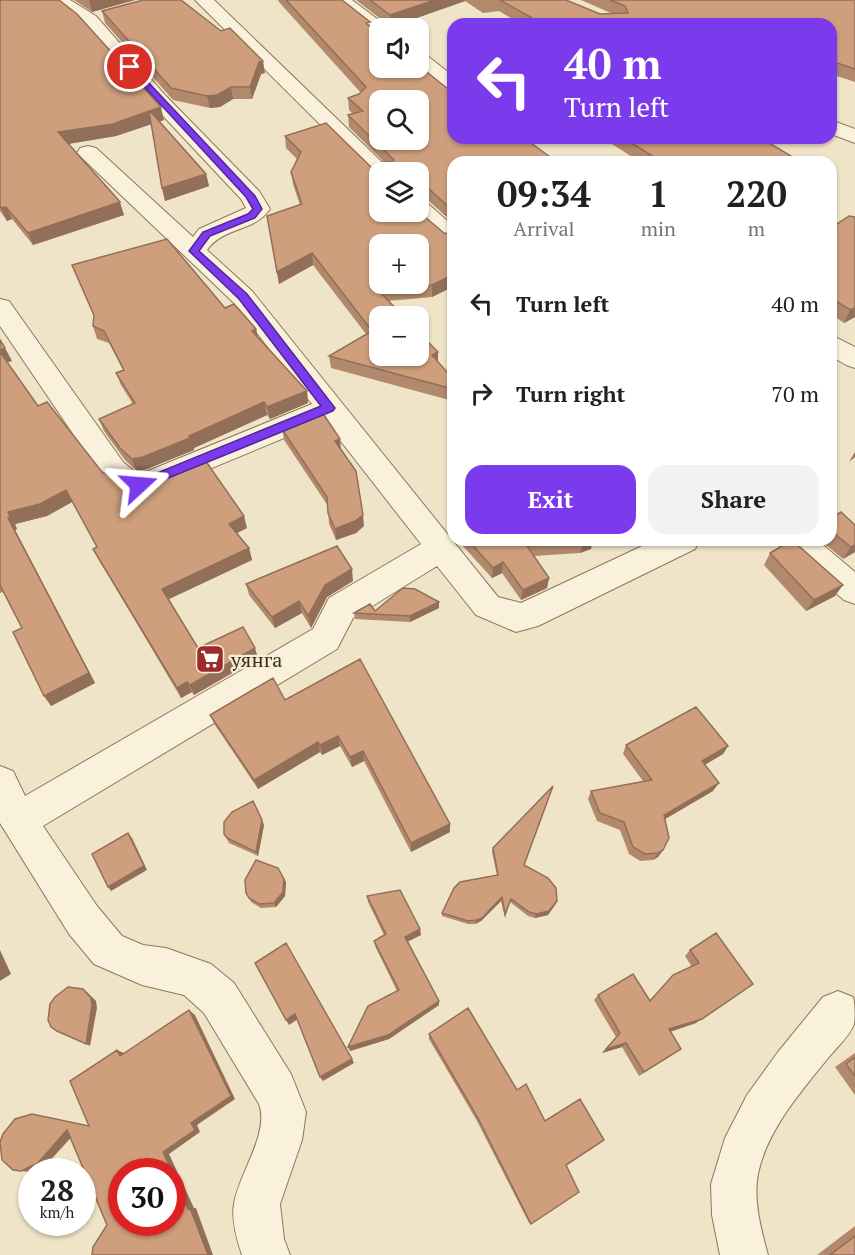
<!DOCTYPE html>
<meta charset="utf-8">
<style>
:root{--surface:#fff;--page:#f2f2f2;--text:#202124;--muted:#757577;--accent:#7c3aed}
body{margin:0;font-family:"PT Serif",serif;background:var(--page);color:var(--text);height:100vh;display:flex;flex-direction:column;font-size:22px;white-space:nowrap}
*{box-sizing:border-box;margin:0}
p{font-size:20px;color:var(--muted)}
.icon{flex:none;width:33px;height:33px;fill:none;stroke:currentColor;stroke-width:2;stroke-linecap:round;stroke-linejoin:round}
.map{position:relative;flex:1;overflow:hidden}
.sheet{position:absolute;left:447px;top:156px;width:390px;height:390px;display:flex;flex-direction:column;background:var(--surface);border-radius:18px;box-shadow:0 2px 4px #0004}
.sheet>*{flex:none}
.top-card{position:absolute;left:447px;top:18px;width:390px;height:126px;border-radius:18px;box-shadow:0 2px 4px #0004;background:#7c3aed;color:#fff;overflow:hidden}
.fabs{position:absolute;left:369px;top:18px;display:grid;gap:12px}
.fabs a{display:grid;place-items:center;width:60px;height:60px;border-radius:12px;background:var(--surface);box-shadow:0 2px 4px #0004;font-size:30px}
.speed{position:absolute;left:18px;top:1158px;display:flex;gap:12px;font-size:30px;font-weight:700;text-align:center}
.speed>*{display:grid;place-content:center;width:78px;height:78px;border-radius:50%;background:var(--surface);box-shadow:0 2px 4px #0004;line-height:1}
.speed small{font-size:15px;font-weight:400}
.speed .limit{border:9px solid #d22;background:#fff;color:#111}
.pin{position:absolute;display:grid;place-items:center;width:51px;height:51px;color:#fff;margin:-26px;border:3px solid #fff;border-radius:50%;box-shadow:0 2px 6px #0007}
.me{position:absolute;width:66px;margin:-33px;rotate:71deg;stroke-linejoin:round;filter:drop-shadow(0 0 4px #0008)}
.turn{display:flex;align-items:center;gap:21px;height:126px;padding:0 18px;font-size:27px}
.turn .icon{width:78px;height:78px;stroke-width:2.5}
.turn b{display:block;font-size:42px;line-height:51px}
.eta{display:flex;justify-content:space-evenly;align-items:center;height:102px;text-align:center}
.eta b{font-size:36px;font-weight:600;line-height:42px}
.primary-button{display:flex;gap:12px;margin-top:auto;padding:12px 18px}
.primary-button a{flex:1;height:69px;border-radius:18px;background:var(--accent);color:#fff;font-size:24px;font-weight:600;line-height:69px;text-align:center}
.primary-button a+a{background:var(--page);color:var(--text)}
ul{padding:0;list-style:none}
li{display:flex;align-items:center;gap:18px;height:90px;padding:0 18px}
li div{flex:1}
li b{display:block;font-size:22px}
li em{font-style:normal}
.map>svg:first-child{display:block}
</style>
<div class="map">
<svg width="855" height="1255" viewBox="0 0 855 1255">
<rect width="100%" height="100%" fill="#f0e4c8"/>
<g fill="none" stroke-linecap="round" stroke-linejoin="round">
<g stroke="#8d765c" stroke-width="2">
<path id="street" d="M49,0H70L96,16L164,94L259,191L270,209C253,233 225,226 207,250L252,291L498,597L521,603L655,540H699L695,549L538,626L516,632L476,615L437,566L353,618L337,649L43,826L97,906L122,936L143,945L166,948L211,964L234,983L291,1074L306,1112L302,1140L280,1204L284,1239L290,1255H242C237,1240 231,1220 234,1204C238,1175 270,1133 259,1104L204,1013L184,995L142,985L94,964L69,934L0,823V766L13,771L25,796L313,629L329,598L421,544L325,421L154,492C133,497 118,492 103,478L0,326V299L9,301L123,462L136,473L148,471L312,404L234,303L77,153L80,148L88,146L96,148L193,237L199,229L246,208L241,199L150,102L82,24Z
M195,0H214L392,172H380V178L373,177Z
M331,0H352L389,28H380V34L373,32Z
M418,52L425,54L453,76V92L446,90L418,68Z
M831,120L855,129V143L831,134Z
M418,200L426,202L453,226V245L445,243L410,212H418Z
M831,335L855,347V368L846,365L831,356Z
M781,540H817L855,572V604L844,600L785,549Z
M838,991L853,997C855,1004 855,1017 854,1024C850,1036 837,1047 829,1057C802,1090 767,1130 758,1174C753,1201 761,1229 768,1255H720L712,1215L711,1184L725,1138L747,1095L778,1052L823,997Z"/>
</g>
<use href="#street" fill="#faf1dc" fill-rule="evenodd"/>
</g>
<path fill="#b2896c" d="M0,0L164,120L159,121L206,174L209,186L165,201L162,188L151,124L116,136L68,144L124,215L33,245L12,219L7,221L0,211Z
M74,0H135L92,12Z
M278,0H342L371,27L453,162V223L428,200L418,199V172L380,212L444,233L453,234V291L450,288L432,297L388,301L438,352V362L453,379V401L331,368L329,356L366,334L313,265L279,284L267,216L300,205L293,184L291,172L297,159L286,148L285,136L371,167L379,168L384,162L349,127L348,115L353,114L349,110L348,98L359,94L361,93L279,2Z
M356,0H566L600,14H613L581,0H855V82L831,74V24H521L499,11L483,13L465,1L391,27Z
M102,11L265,73L261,74L252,99H233L220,107L210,108L173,100L105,23Z
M613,138H761L801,162H640L612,144Z
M855,217V317L844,323L831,314V228Z
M72,265L225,308L256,329L258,337L307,391L308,403L270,419L267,415L194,448V450L147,469L137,471L125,460L104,431L99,419L133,404L121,385L116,373L123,370L109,343L97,339L93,326L94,317Z
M0,340L12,361L7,362L38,406L102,472L121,482L247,528L237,533L249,548L252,560L169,599L198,648L258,658L194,695L192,692L181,698L99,560L93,549L97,547L72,502L47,516L15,524L17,529L15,530L95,683L51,706L22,628L3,592L0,593Z
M282,429L341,450L364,526L356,533L336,540L329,524L328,506L284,440Z
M831,518L855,552L843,559L820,540H831Z
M463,540H593L591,549L580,553L534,556L549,578L547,588L521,600L502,573L492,578L462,545Z
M770,553L835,596L806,611L764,565Z
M353,581L327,597L311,628L302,613L275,628L249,595L246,584Z
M439,602V608L410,622L355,619L354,613Z
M360,659L450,824V832L411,852L364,761L352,767L340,746L322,755L320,752L258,789L215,725L210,715L285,700Z
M626,745L728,746L723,754L705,765L713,791L665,819L663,850L658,857L653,860L640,861L629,854L620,830L597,821L588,799L591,791L643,781L623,754Z
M264,825L258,856L229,843L224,834Z
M493,848L524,865L555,905L548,915L535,918L528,916L510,902L505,918L501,901L481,921L475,924H468L442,916V913L497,875L492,852Z
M284,879L286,882L285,896L276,907L261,908L251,902L246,893Z
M367,896L421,935L408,941L439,1001V1005L389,1039L350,1051L397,991L375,946L374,941L384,935L368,902Z
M716,933L696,1023L670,1032L681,1049L639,1076L622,1047L602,1053L616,1037L594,1000L598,995L650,1000L692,967L685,956L690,950Z
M429,1034L517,1090L566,1165L531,1224L529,1223L477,1121L429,1039Z
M855,1053V1095L835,1067Z
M855,1226V1255H817Z"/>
<path fill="#916f58" d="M89,0H135L92,12Z
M435,0H465V1L391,27L390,15Z
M263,61L265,73L261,74L252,99L250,87L259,62Z
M231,87L233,99L220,107L210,108L207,96Z
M161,107L164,120L153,124L150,111Z
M149,111L152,124L116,136L62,145L58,132Z
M206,174L209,186L165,201L162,188Z
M120,202L124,215L33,245L28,233Z
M6,207L12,219L7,221L1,208Z
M312,253L313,265L279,284L277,272Z
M450,276V288L432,297V285Z
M855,308V317L844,323L850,310Z
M256,329L259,342L252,331Z
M5,348L12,361L5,363L0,353V350Z
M438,352V364L432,355Z
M307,391L308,403L270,419L267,407Z
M264,402L267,415L194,448V450L147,469L137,471L132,459L189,436Z
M340,439L341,450L335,441Z
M855,452V457L849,462Z
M66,490L72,502L47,516L15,524L17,529L15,530L95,683L51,706L44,696L8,518V512Z
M363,515L364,526L356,533L336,540L335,529Z
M244,516L247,528L233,535L229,524Z
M588,540H593L591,549L580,553L583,542Z
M855,545V552L843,559L851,547Z
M249,548L252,560L167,600L162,589Z
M503,562L502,573L492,578L493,568Z
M352,569L353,581L327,597L311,628L308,616L325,585Z
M549,578L547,588L521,600L523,590Z
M843,585L835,596L806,611L814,600Z
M299,601L302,613L275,628L272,617Z
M439,602V608L410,622V616Z
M255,648L258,658L194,695L190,685Z
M187,682L192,692L181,698L177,688Z
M338,736L340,746L322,755L320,745Z
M318,742L320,752L258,789L254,780Z
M728,746L723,754L697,769L702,761Z
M363,751L364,761L352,767L350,757Z
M719,783L713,791L660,822L664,815Z
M262,820L264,825L258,856L256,852Z
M450,824V832L411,852V843Z
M128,833L132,838L147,870L111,891L108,887Z
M663,850L658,857L653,860L658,853Z
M284,879L286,882L285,896L276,907L274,903Z
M502,897L501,901L481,921L475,924L476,920Z
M557,901L555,905L548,915L535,918L536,914Z
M420,929L421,935L405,943V937Z
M0,950L11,974L0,981Z
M753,984L696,1023L663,1034L669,1029Z
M83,989L87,992L96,1001L97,1008L90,1046L86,1044Z
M439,1001V1005L389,1039L350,1051L348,1047Z
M189,1010L195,1015L235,1099L197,1125L200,1132L169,1154L194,1208H196L213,1255H207L172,1172L163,1152L191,1123Z
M295,1014L298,1019L289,1025L286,1020Z
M626,1043L622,1047L602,1053L606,1049Z
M117,1050L124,1053L120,1056Z
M352,1059L354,1063L323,1081L320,1077Z
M67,1130L76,1132L47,1164L31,1172L21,1171Z"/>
<path fill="#cf9f7d" stroke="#916f58" stroke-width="1.5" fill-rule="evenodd" d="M0,0H59L77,14L161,107L150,111L206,174L162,188L149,111L113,124L58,132L120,202L28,233L6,207L1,208L0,206Z
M143,0H181L221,31L230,28L263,61L259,62L250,87H231L217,95L207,96L171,88L102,11Z
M286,0H342L370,22L366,23L380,34V68H418V65L453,93V138H524L557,162H453V211L428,188L418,187V172H380V212H418V211L444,233L453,234V278L450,276L432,285L378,290L403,316H380V356H418V332L438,352L432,355L453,379V389L329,356L372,331L312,253L277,272L267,216L302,204L291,172L301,152L285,136L326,123L371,167L379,168L382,162H392L394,160L348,115L363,111L348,98L359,94L366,87ZM380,100H418V140H380ZM380,244H418V284H380Z
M370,0H435L390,15Z
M500,0H566L600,14L628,13L625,6L610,0H855V69L831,61V24H531L532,18Z
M623,138H761L801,162H658L656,158Z
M849,216L855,217V308L850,310L831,298V228Z
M167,239L225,308L234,304L256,329L252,331L307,391L267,407L264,402L189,436L190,438L143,457L132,459L120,448L99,419L135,403L116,373L124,370L104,331L93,326L94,315L72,265Z
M0,340L5,348L0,350Z
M0,352L38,406L47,402L102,472L121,482L142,483L205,460L244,516L229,524L249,548L162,589L198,648L243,627L255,648L190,685L187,682L177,688L93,549L97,547L66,490L40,504L8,512L10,517L8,518L89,673L44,696L13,632L22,628L0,585Z
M322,412L340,439L335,441L356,471L363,515L355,521L335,529L328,513L327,497L282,429Z
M841,512L855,525V545L851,547L831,531V518Z
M468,540H588L583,542L527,546L549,578L523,590L503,562L493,568Z
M792,540L843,585L814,600L770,553Z
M337,546L352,569L325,585L308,616L299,601L272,617L246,584Z
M403,588L415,589L439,602L410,616L354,613L370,604L375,611Z
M360,659L450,824L411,843L363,751L350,757L338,736L320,745L318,742L254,780L210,715L273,678L285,700Z
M696,707L728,746L702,761L719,783L664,815L669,838L663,850L658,853L645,854L633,847L624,822L600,813L591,791L652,780L626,745Z
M553,786L524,865L548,878L556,888L557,901L549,911L536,914L529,912L511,899L505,914L502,897L482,918L476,920L468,921L442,913L454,888L460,882L498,875L493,848Z
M253,801L262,820L256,852L227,838L224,834V822L232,812Z
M128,833L144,866L108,887L92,854Z
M256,860L278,868L284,879L283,892L274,903L259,904L249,898L246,893L245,880Z
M400,890L420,929L405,937L439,1001L388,1035L348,1047L368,1006L399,990L374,941L386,934L367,896Z
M716,933L753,984L702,1019L669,1029L681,1049L644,1072L626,1043L606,1049L620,1033L598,995L633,974L650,1001L673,975L699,963L690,950Z
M286,943L352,1059L320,1077L295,1014L286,1020L255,963Z
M68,987L83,989L91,998L92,1005L86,1044L57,1031L51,1027L48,1020L50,1004L55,997Z
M468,1008L517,1090L526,1084L545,1121L580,1099L604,1140L566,1165L579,1192L531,1224L478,1118L429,1034Z
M189,1010L231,1096L191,1123L195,1130L163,1152L172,1172H122V1222H172V1173L188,1209L190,1208L208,1255H92L93,1247L107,1225L67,1130L38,1163L21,1171L13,1170L2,1160L0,1142L3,1134L15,1119L32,1114L89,1126L70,1081L117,1050L120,1056Z
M855,1057V1076L846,1064Z
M855,1236V1255H830Z"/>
<path fill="#7c3aed" stroke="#51269a" stroke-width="1.5" d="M127,65H132L255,196L262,209L255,218L210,236L199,251L247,294L335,408L333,411L139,490L133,485L135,482L321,406L239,299L189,251L203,232L248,214L253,209L246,197L127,68Z"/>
<defs>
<g id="supermarket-square" transform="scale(1.5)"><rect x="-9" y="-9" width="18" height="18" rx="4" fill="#9e2a2b" stroke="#f7eed8"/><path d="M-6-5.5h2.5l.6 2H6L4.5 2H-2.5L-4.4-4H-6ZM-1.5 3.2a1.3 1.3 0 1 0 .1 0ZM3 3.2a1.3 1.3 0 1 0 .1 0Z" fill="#fff"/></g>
</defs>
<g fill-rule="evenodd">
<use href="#supermarket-square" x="210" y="659"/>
</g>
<g text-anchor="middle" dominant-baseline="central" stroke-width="4.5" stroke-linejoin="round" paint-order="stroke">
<g font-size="20" fill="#3d2e20" stroke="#f7eed8" text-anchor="start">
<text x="231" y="659">уянга</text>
</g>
</g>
</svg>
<div class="fabs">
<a><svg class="icon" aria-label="sound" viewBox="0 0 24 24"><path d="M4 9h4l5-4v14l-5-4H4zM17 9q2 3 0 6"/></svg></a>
<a><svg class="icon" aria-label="search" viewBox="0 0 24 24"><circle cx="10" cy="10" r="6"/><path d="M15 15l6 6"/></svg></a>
<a><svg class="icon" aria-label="layers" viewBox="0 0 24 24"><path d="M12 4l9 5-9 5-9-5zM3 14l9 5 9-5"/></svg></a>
<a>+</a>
<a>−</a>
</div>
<div class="speed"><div>28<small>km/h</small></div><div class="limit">30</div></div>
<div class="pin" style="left:130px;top:67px;background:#d93025"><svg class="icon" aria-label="arrive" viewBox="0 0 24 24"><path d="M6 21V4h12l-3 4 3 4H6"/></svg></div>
<svg class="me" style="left:139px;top:485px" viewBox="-20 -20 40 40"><path d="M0-17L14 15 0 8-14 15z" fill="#7c3aed" stroke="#fff" stroke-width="4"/></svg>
<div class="top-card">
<div class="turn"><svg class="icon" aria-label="left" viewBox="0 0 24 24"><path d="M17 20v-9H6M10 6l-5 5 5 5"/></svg><div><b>40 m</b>Turn left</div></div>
</div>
<section class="sheet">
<div class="eta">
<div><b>09:34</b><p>Arrival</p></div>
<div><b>1</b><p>min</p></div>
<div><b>220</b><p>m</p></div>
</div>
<ul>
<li><svg class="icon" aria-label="left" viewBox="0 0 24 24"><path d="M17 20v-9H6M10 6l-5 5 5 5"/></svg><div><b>Turn left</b></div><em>40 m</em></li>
<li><svg class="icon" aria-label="right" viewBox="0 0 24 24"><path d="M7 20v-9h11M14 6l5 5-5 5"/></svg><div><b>Turn right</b></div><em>70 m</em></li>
</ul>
<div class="primary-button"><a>Exit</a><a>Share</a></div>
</section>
</div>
